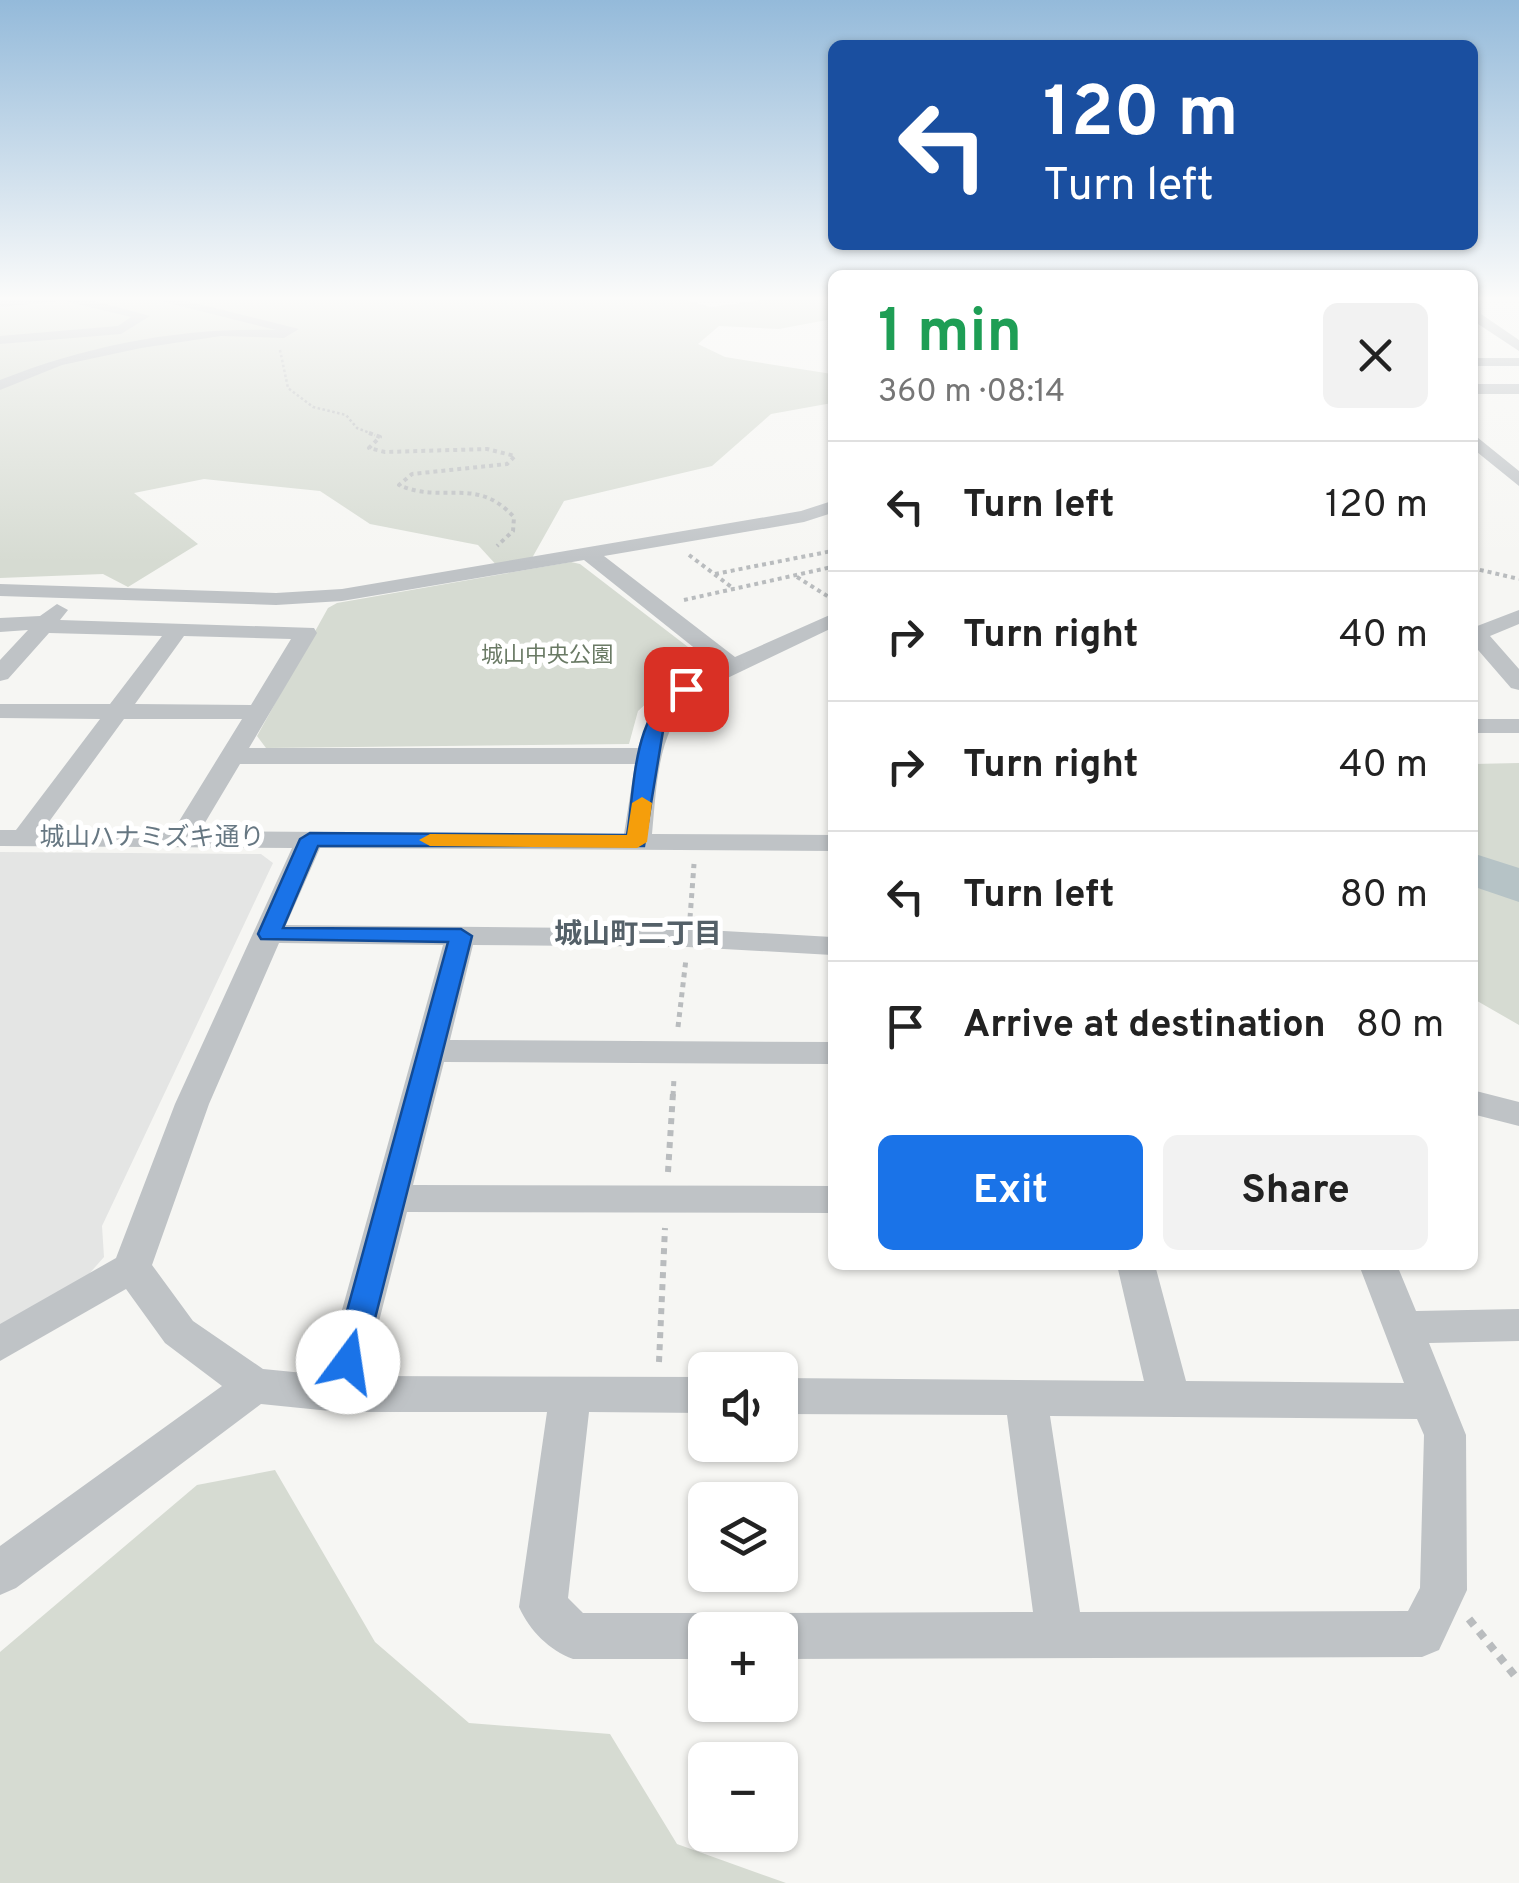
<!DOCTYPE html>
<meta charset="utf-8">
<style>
:root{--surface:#fff;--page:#f2f2f2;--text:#222;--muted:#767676;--line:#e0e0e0;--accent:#1a73e8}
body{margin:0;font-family:Overpass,"Noto Sans JP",sans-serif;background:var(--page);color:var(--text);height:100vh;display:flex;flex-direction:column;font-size:38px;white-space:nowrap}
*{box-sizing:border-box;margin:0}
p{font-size:32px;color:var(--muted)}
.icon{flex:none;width:55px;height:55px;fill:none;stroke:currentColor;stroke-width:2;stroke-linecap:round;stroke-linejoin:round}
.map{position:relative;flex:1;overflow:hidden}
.details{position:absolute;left:828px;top:270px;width:650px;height:1000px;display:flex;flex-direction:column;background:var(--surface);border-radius:15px;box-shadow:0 2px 8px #0004}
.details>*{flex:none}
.guide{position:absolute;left:828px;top:40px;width:650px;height:210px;border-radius:15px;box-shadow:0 2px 8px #0004;background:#1a4fa0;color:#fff;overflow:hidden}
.fabs{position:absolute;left:688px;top:1352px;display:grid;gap:20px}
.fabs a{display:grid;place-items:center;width:110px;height:110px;border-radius:15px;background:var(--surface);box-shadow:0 2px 8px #0004;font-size:50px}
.pin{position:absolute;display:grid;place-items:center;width:85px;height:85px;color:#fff;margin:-42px;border-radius:20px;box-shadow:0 5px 15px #0006}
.me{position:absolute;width:110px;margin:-55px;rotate:14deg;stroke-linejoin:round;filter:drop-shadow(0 0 8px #0008)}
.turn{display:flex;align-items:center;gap:35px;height:210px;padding:0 50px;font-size:45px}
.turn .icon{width:130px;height:130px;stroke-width:2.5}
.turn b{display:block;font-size:70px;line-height:85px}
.round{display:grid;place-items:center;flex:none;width:105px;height:105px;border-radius:15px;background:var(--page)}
.head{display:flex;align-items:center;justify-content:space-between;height:170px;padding:0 50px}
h1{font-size:60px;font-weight:700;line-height:75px;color:#1e9e55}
.action{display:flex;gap:20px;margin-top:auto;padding:20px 50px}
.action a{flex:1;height:115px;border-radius:15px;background:var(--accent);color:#fff;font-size:40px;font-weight:700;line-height:115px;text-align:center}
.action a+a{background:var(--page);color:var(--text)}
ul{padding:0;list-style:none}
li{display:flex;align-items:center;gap:30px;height:130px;padding:0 50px;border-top:2px solid var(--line)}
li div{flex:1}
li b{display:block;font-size:38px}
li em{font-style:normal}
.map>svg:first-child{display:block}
</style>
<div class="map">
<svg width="1519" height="1883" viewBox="0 0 1519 1883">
<rect width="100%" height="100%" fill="#f6f6f3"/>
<path fill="#e4e5e4" d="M0,852L261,854L273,863L102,1226L104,1257L89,1274L0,1326Z"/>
<path fill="#d6dbd2" d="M0,299H683L711,307L768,299H832V319L779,329L719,326L698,344L725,357L832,374V403L771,414L712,466L564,501L527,567L500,569L478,545L370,524L320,491L204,479L134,493L198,544L128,587L103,574L0,578Z
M571,562L580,564L701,657L698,668L669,683L638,711L629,744L266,748L257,736L328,608L337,603Z
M1519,763V1025L1472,998L1473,764Z
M275,1470L375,1642L469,1723L610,1734L677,1844L786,1883H0V1652L197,1485Z"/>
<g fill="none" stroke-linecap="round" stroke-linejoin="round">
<path fill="#b6c3c6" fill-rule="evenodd" d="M1472,853L1519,868V902L1472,886Z"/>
<path stroke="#b9bcbe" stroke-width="2.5" stroke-dasharray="2.5 2.5" stroke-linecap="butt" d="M280,350L288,388L313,407L346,415L357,428L375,435"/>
<path stroke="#b9bcbe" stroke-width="4" stroke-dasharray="4 4" stroke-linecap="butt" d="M369,433L380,437L369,448L385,452L487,449L515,456L507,464L412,474L399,485C444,505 475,475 514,517L513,531L497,546
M689,555L734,589
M1472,568L1519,579
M715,574L832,551
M797,577L832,599
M684,600L832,567"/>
<path stroke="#b9bcbe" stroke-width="5" stroke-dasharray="5 5" stroke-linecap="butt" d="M690,918L694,864
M678,1027L686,959
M673,1096L674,1078"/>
<path stroke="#b9bcbe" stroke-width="6" stroke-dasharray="6 6" stroke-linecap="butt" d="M668,1172L673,1093
M659,1362L665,1228"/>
<path stroke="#b9bcbe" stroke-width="8" stroke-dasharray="8 8" stroke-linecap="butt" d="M1469,1619L1519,1681"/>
<path fill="#bfc3c6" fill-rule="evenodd" d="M0,299H88L150,316L121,334L0,344V336L118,326L131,317L64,301L0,307Z
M152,299H178L299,329L284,338L221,336L141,348L62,365L0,390V380C88,345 182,327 276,330Z
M1472,299H1482L1481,314L1519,340V351L1472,320Z
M1472,358H1519V366H1472Z
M1472,384H1519V394H1472Z
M1472,433L1519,471V486L1472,448Z
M832,501V513L804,522L604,556L735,657L832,614V628L694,694C657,732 657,783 652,834L832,835V851L320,848L286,925L688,929L832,937V955L688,947L473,945L450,1040L832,1042V1064L444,1062L413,1185L832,1186V1213L407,1212L365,1376L705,1377V1413L589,1412L568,1598L583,1613H705L722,1620L727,1630H705V1659H573C549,1650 530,1631 519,1607L547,1412H340L261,1404L16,1588L0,1595V1546L222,1386L165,1343L126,1289L0,1361V1324L116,1258L175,1104L292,848L0,846V830H16L100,719L0,718V704H110L162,636L49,633L8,679L0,681V660L28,630L0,632V618L40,616L57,604L68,610L60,620L314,628L317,633L249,748H638C651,704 677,684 717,666L584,560L342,601L276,605L0,596V584L276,593L342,589L801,511ZM184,636L291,639L251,705L135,704ZM124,719H242L173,831L43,830ZM240,764H635L624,834L200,831ZM279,943L443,945L324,1375L263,1369L193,1321L152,1265L209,1104Z
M1519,610V624L1490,636L1519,669V690L1511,688L1472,643V628Z
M1472,719H1519V733H1472Z
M1472,1090L1519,1102V1126L1472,1114Z
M1117,1265H1155L1186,1381L1404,1383L1359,1265H1397L1416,1311L1519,1309V1341L1429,1343L1466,1435L1467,1590L1439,1650L1422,1657L780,1659V1630H758L763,1620L780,1613L1033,1612L1007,1415L780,1414V1378L1144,1381ZM1050,1416L1417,1419L1424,1435L1420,1588L1408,1611L1080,1612Z"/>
</g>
<linearGradient id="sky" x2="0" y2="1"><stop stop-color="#94bada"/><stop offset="0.53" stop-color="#fbfbfa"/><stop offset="1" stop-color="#fbfbfa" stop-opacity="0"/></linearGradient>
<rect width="1519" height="563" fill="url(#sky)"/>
<path fill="#1a73e8" stroke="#114b97" stroke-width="2.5" d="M686,684L695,689L676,706L663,731L644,846H318L283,928L461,929L472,936L364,1362L359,1371L348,1374L337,1371L333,1362L448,942L261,939L258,934L300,839L310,833L627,835C635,789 632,702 686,684Z"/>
<path fill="#f59e0b" d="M642,797L652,803L647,842L637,848L430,846L419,840L430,834L627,835L632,803Z"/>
<g text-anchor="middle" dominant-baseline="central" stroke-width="10" stroke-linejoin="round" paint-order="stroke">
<g font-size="22" fill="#6a7a65" stroke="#fff">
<text x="547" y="656">城山中央公園</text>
</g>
<g font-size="25" fill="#667782" stroke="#fff">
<text x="152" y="839">城山ハナミズキ通り</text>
</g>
<g font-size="28" font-weight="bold" fill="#546068" stroke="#fff">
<text x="638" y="936">城山町二丁目</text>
</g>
</g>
</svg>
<div class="fabs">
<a><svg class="icon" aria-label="sound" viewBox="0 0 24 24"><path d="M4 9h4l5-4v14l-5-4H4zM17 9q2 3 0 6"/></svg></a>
<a><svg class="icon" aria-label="layers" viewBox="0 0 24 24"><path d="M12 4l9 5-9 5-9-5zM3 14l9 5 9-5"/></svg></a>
<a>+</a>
<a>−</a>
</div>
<div class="pin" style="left:686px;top:689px;background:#d93025"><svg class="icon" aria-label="arrive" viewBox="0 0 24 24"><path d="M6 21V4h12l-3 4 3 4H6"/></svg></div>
<svg class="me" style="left:348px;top:1362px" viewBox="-20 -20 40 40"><circle r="19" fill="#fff"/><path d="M0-13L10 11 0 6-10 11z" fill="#1a73e8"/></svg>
<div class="guide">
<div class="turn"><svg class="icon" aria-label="left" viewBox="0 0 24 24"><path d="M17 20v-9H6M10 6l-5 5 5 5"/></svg><div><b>120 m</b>Turn left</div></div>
</div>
<section class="details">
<div class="head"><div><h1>1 min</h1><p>360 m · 08:14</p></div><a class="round"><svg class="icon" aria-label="close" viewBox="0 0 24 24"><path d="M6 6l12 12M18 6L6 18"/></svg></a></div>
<ul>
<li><svg class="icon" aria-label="left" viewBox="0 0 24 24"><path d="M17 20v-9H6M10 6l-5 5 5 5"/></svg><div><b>Turn left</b></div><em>120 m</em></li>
<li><svg class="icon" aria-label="right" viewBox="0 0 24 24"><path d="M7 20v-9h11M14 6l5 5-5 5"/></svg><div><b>Turn right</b></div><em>40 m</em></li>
<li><svg class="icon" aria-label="right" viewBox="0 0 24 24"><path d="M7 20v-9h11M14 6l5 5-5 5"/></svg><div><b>Turn right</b></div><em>40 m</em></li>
<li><svg class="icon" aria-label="left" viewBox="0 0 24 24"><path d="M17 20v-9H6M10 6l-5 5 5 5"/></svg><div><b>Turn left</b></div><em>80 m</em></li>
<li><svg class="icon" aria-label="arrive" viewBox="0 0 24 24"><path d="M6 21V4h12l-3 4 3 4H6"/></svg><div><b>Arrive at destination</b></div><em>80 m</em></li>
</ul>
<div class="action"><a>Exit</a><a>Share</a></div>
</section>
</div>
